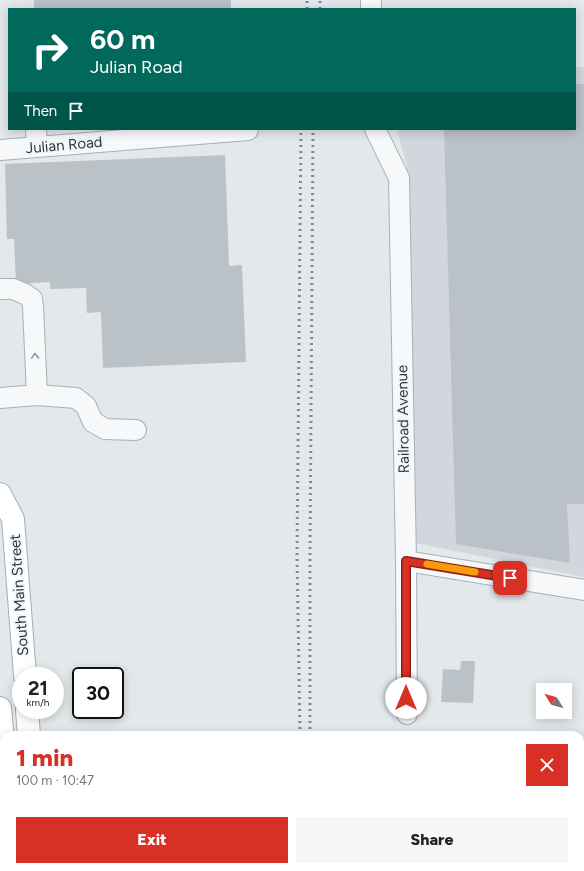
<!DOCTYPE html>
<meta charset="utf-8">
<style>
:root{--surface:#fff;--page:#f6f6f6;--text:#222;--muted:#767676;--accent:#d93025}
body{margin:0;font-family:Figtree,sans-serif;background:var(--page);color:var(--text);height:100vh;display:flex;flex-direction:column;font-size:15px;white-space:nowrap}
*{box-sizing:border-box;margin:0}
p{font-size:13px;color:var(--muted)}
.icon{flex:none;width:22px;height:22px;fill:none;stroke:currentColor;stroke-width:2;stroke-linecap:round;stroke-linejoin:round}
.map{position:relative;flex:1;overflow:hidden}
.panel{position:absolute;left:0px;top:731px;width:584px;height:140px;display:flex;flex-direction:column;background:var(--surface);border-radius:12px 12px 0 0;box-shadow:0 2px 10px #0003}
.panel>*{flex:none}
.banner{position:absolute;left:8px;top:8px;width:568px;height:122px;border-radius:0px;box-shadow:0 2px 10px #0003;background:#00695c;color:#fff;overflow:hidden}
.needle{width:26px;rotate:307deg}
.controls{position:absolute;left:536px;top:683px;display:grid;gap:8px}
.controls a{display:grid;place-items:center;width:36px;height:36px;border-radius:0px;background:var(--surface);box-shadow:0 2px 10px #0003;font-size:20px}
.speed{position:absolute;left:12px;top:667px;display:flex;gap:8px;font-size:20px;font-weight:700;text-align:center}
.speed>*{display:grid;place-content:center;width:52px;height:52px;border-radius:50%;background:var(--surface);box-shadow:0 2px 10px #0003;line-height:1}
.speed small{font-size:10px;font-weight:400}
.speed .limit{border:2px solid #111;border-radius:6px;background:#fff;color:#111}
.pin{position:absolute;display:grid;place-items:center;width:34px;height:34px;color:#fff;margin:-17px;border-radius:8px;box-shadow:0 2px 6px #0006}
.me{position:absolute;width:44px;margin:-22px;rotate:0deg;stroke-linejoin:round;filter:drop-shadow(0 0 3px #0008)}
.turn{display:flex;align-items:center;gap:14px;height:84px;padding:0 16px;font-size:18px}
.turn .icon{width:52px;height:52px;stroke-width:2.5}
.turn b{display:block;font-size:28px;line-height:34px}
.then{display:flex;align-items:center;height:38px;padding:0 16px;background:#0003;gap:8px;font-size:15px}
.round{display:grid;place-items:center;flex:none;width:42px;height:42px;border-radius:0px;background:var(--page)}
.summary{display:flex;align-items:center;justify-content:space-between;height:68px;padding:0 16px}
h1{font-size:24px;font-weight:800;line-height:30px;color:var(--accent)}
.button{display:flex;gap:8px;margin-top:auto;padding:8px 16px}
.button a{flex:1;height:46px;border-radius:0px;background:var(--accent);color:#fff;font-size:16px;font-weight:800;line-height:46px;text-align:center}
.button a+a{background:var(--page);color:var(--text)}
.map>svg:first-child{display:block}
</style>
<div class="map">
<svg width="584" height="871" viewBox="0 0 584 871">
<rect width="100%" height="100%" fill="#e3e8eb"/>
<path fill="#d1d7dd" d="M575,67H584V577L415,543L407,167L397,129H575Z"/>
<path fill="#bac2c8" d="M34,0H231V9H34Z
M575,84H584V504H567L570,563L456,544L444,129H575Z
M225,155L229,266L242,265L246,362L103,368L101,312L87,313L86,288L50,289V282L16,284L14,239H7L5,164Z
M461,661H475L473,703L441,702L443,669L460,670Z"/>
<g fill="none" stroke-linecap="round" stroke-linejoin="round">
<g stroke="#a8b0b5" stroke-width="22">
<path id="minor" d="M371,0V9
M36,129L37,147
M375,129L399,178L406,561L407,714
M0,150L248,130
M0,289H13L25,294L32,299L33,306L37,395
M0,398L37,395L76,398L86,406L93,422L105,429L136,430
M406,561L584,590"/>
</g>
<g stroke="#a2afb6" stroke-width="24">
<path id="major" d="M0,494L13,519L25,676
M0,708L4,751
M27,710L29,735
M15,867V871
M40,867L41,871"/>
</g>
<g stroke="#8a98a1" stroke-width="24">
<path id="highway" d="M0,772L4,773
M580,799H584
M0,805L4,806
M580,822L584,821
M137,867L140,871
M211,871L214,867"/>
</g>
<use href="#minor" stroke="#f6f8f9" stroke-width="20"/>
<use href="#major" stroke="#fff" stroke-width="22"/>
<use href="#highway" stroke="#fff" stroke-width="22"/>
<path stroke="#7d8b94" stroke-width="3" stroke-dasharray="2 4" stroke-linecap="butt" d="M307,9V0
M320,9V0
M300,735L297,555L301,129
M310,735V555L313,129
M306,867L307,871
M317,867V871"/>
</g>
<defs><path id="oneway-chevron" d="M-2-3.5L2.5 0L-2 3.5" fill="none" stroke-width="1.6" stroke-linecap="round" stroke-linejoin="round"/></defs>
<use stroke="#90989e" href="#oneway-chevron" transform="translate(35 356) rotate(-92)"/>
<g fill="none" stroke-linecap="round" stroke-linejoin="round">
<g stroke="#8d1f18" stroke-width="10">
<path id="route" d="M406,698V561L510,578"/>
</g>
<use href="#route" stroke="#d93025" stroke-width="7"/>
<path stroke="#f59e0b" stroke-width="7" d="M427,564L475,572"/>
</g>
<g text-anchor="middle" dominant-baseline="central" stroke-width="4" stroke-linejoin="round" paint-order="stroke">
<g font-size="15" fill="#2b3943" stroke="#f3f6f8">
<text transform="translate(64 145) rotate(-5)">Julian Road</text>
<text transform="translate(403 419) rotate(-91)">Railroad Avenue</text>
<text transform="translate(19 595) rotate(-94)">South Main Street</text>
</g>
</g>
</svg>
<div class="controls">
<a><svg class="needle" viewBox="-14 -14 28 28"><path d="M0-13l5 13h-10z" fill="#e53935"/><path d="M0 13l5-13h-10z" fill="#767676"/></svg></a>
</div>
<div class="speed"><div>21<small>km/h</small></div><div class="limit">30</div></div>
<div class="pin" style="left:510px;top:578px;background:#d93025"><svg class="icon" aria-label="arrive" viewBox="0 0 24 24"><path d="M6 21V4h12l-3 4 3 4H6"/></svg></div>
<svg class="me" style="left:406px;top:698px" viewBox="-20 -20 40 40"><circle r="19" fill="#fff"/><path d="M0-13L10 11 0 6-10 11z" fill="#d93025"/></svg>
<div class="banner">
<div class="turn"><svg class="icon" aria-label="right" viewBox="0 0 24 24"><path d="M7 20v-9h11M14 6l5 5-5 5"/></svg><div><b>60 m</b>Julian Road</div></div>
<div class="then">Then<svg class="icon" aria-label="arrive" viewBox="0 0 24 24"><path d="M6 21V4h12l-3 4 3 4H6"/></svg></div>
</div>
<section class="panel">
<div class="summary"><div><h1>1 min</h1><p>100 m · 10:47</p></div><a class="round" style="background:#d93025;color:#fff"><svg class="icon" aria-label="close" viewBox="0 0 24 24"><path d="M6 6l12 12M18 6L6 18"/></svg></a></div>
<div class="button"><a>Exit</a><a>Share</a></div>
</section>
</div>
